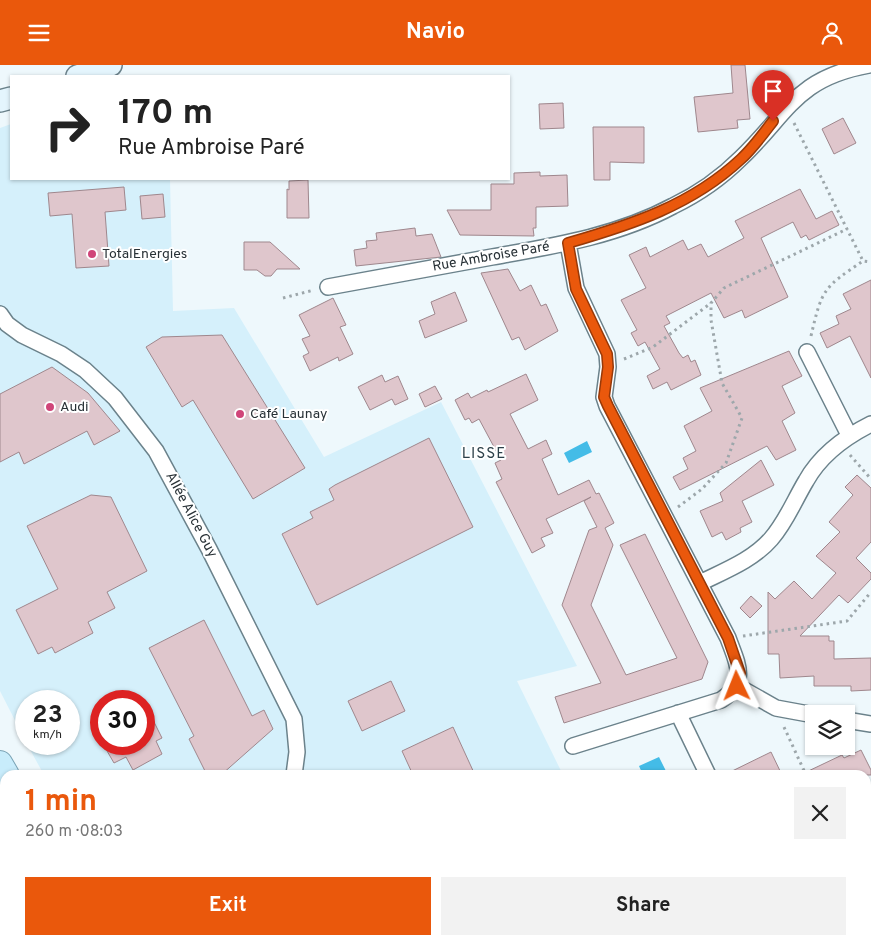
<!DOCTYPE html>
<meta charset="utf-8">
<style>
:root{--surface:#fff;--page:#f2f2f2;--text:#222;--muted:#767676;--accent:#ea580c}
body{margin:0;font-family:Overpass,sans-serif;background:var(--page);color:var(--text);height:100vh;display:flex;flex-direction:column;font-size:19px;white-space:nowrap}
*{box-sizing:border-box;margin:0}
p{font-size:16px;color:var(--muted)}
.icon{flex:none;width:28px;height:28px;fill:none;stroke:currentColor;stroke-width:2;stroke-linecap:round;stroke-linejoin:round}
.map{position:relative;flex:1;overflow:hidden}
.side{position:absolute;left:0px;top:705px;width:871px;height:175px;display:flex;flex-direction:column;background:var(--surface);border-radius:15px 15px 0 0;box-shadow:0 1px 4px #0004}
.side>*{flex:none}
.hud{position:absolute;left:10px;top:10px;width:500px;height:105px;border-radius:0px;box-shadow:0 1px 4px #0004;background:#fff;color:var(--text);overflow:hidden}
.buttons{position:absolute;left:805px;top:640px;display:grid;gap:10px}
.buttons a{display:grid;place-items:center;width:50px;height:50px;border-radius:0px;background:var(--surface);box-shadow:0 1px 4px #0004;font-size:25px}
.speed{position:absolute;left:15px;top:625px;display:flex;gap:10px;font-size:25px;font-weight:700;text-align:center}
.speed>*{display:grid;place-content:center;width:65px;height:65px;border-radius:50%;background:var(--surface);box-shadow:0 1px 4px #0004;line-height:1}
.speed small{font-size:12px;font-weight:400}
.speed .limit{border:8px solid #d22;background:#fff;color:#111}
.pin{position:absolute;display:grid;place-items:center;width:42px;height:42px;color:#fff;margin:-51px -21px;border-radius:50% 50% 50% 0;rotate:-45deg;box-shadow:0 0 5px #0007}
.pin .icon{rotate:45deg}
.me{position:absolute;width:55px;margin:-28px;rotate:358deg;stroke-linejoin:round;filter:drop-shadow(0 0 4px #0008)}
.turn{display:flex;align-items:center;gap:18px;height:105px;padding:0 25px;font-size:22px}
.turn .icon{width:65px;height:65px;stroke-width:2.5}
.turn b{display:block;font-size:35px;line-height:42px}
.round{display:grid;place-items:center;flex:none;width:52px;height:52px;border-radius:0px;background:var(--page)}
.summary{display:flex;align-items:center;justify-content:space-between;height:85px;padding:0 25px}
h1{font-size:30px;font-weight:700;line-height:38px;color:var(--accent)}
.primary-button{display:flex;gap:10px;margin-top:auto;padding:10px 25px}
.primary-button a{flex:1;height:58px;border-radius:0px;background:var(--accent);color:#fff;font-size:20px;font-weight:700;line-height:58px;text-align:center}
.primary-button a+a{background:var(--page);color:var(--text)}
header{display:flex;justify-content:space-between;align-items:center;height:65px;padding:0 25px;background:var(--accent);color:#fff;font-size:22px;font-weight:700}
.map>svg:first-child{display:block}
</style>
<header><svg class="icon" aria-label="menu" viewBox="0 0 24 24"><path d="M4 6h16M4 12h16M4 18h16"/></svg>Navio<svg class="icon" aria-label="person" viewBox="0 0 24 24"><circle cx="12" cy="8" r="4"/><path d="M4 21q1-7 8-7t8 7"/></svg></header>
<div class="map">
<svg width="871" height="880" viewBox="0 0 871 880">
<rect width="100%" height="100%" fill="#eef8fc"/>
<path fill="#d5f0fb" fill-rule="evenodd" d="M11,59V114H170L173,246L234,243L324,392L441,337L577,601L517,616L563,710H44L27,679H69V636H26V677L0,626V63ZM101,636H144V679H101Z
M132,875H645L648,880H134Z"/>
<path fill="#c1e8f9" d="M871,810V880H723L734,875H866V812Z"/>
<path fill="#44bce7" d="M587,376L592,387L569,398L564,388Z
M659,692L666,706L657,710H643L639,701Z"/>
<path fill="#dfc6cc" stroke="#9f878d" d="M731,0H745L750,54L737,55L738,63L698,67L694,32L733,28Z
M563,38L564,63L540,64L539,39Z
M843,53L856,78L834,89L822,64Z
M593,62H644V98L610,97V115H594Z
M540,107V111L567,110L568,141L536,142V163H533L534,171L460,170L447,145H491V119H514V108Z
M308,115L309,153H287V124L289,125V116Z
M124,122L126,145L105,147L109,201L76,203L72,149L50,151L48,128Z
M800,124L816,154L832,146L839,160L809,175L806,170L801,173L793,157L761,173L788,232L745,253L742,245L724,253L711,228L666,251L670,258L664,261L679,288L683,293L688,290L691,297L695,295L701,310L671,325L667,317L653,324L647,311L660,304L645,277L638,281L631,268L637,265L621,235L646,223L629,190L646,182L650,192L683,175L688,185L701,179L708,192L744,173L735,156Z
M163,129L165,152L142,154L140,131Z
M415,163L416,171L432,169L441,192L356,201L354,185L367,183L366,176L377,175L376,168Z
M244,177H270L300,204H277L271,211H265L257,205H244Z
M508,204L520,226L531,220L541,241L546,239L558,266L525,285L519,272L512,275L481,208Z
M871,215V313L850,271L827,283L820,268L839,259L836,251L851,244L843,229Z
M455,227L467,256L425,273L419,256L435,249L431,237Z
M333,233L346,260L340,262L353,289L339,296L338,292L310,306L303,291L309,288L302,274L310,271L299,250Z
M222,270L305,403L253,434L193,335L182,342L146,282L162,272Z
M789,286L802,311L782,321L795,348L782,356L796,385L776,395L767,381L680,425L673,412L688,404L683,393L696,386L684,361L712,346L700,323Z
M52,302L88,328L120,366L94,380L87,366L24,399L19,387L0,397V329Z
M526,309L538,335L510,349L528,384L546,375L552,389L542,394L558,430L589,415L596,429L599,428L614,458L605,463L613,480L591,540L626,610L677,593L620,480L645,469L708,597L702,614L564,658L555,632L601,618L562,540L589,465L597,462L584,436L591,432L546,454L553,468L541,473L545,481L532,488L496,417L502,414L495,398L501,395L479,354L472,358L469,353L465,355L455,335L468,328L471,333L487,325L488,327Z
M382,310L385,317L398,311L408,334L395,340L392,334L370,345L358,322Z
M435,321L442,334L425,342L419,329Z
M429,373L473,462L317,540L282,469L313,453L310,447L334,435L329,424L335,420Z
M761,395L774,420L742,436L752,457L740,463L741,467L726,475L722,467L712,472L700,446L723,436L720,428Z
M857,410L871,423V477L856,493L871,508V514L848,538L839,530L800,571H829V576H834V594L871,593V625L851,626V621H814V611L780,613L779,589H768V527L775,534L794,516L812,534L836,508L816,491L840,467L829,457L853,430L845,422Z
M91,430L111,432L147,506L107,527L115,543L88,557L93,568L55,588L52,582L38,589L16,545L58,524L27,461Z
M751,531L762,541L750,553L740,543Z
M204,555L252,651L264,645L273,664L221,710H207L189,674L194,671L149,583Z
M391,616L405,646L362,666L348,636Z
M144,637L162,673L156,676L162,689L133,705L126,692L114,698L103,679H144Z
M453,662L475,710H413L402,686Z
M861,685L871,705V710H800L842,690L844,693Z
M771,687L782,710H724Z"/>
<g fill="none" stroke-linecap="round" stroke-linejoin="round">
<g stroke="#6b828b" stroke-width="18">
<path id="street" d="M568,178L576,223L607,289L608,302L604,332L607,341L728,573C737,598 749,617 721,635L573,681
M328,222C382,212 437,202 492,192C554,181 617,171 673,141C698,129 722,112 741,93C788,48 796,13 869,0
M0,249L7,259L22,270L61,289L85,305L115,333L156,386L209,484L294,654L297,687L294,710
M807,287L849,370
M700,518C724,506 753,495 771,474C786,457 794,436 806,416C821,389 845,372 871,359
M737,621L776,643L814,650
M678,648L708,710
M846,655L871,659"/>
</g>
<g stroke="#6b828b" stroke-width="24">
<path id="secondary" d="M77,11L111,0
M0,36L11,33"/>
</g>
<g stroke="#79a2b4" stroke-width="26">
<path id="primary" d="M0,698L7,710
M87,875L89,880"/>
</g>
<path stroke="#9da7ab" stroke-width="3" stroke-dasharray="2.5 4" stroke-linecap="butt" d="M794,58L863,196L871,197
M283,233L314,225
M811,271C822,224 823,223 863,196
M624,294L653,282L711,238
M850,390L871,414
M678,442L702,424L726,398L742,353L722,318L711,255V238L724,223L847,164
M743,571L847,556L871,527
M784,662L806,710
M0,827L5,837
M25,875L28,880"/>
<use href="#street" stroke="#fff" stroke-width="15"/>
<use href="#secondary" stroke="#e4f5fd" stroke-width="21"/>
<use href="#primary" stroke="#c8ecfb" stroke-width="24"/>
</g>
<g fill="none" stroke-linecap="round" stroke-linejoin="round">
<g stroke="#983908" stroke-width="12">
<path id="route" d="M737,621L740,608L728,573L608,341L604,332L608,302L607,289L576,224L568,178C631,160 692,140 741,94C753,83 763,69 773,56"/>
</g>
<use href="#route" stroke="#ea580c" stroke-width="9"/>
</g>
<g fill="#d04579" stroke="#fff" stroke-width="2">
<circle cx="92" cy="189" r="5"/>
<circle cx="50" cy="342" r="5"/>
<circle cx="240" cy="349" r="5"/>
</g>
<g text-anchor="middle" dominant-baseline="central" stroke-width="4" stroke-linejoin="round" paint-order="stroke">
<g font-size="14" fill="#283136" stroke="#fff" text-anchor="start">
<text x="102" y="189">TotalEnergies</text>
<text x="60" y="342">Audi</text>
<text x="250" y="349">Café Launay</text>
</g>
<g font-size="14" fill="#283136" stroke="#fff">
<text transform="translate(491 192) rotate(-10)">Rue Ambroise Paré</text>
<text transform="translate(191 450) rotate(62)">Allée Alice Guy</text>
</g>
<g font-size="15" letter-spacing="1" fill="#2c4049" stroke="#fff">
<text x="484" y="389">LISSE</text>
</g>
</g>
</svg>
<div class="buttons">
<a><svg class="icon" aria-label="layers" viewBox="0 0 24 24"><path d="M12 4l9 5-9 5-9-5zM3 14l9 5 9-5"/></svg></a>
</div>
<div class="speed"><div>23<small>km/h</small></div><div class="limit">30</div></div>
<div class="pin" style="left:773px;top:56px;background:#d93025"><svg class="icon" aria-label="arrive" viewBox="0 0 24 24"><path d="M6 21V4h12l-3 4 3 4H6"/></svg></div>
<svg class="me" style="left:737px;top:621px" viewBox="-20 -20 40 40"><path d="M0-17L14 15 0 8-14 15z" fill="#ea580c" stroke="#fff" stroke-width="4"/></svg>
<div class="hud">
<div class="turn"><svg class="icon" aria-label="right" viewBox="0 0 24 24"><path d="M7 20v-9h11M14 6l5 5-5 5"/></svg><div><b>170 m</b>Rue Ambroise Paré</div></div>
</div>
<section class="side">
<div class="summary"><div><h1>1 min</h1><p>260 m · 08:03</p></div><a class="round"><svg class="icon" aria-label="close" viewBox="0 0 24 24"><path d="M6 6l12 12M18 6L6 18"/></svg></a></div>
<div class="primary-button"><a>Exit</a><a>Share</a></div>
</section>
</div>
